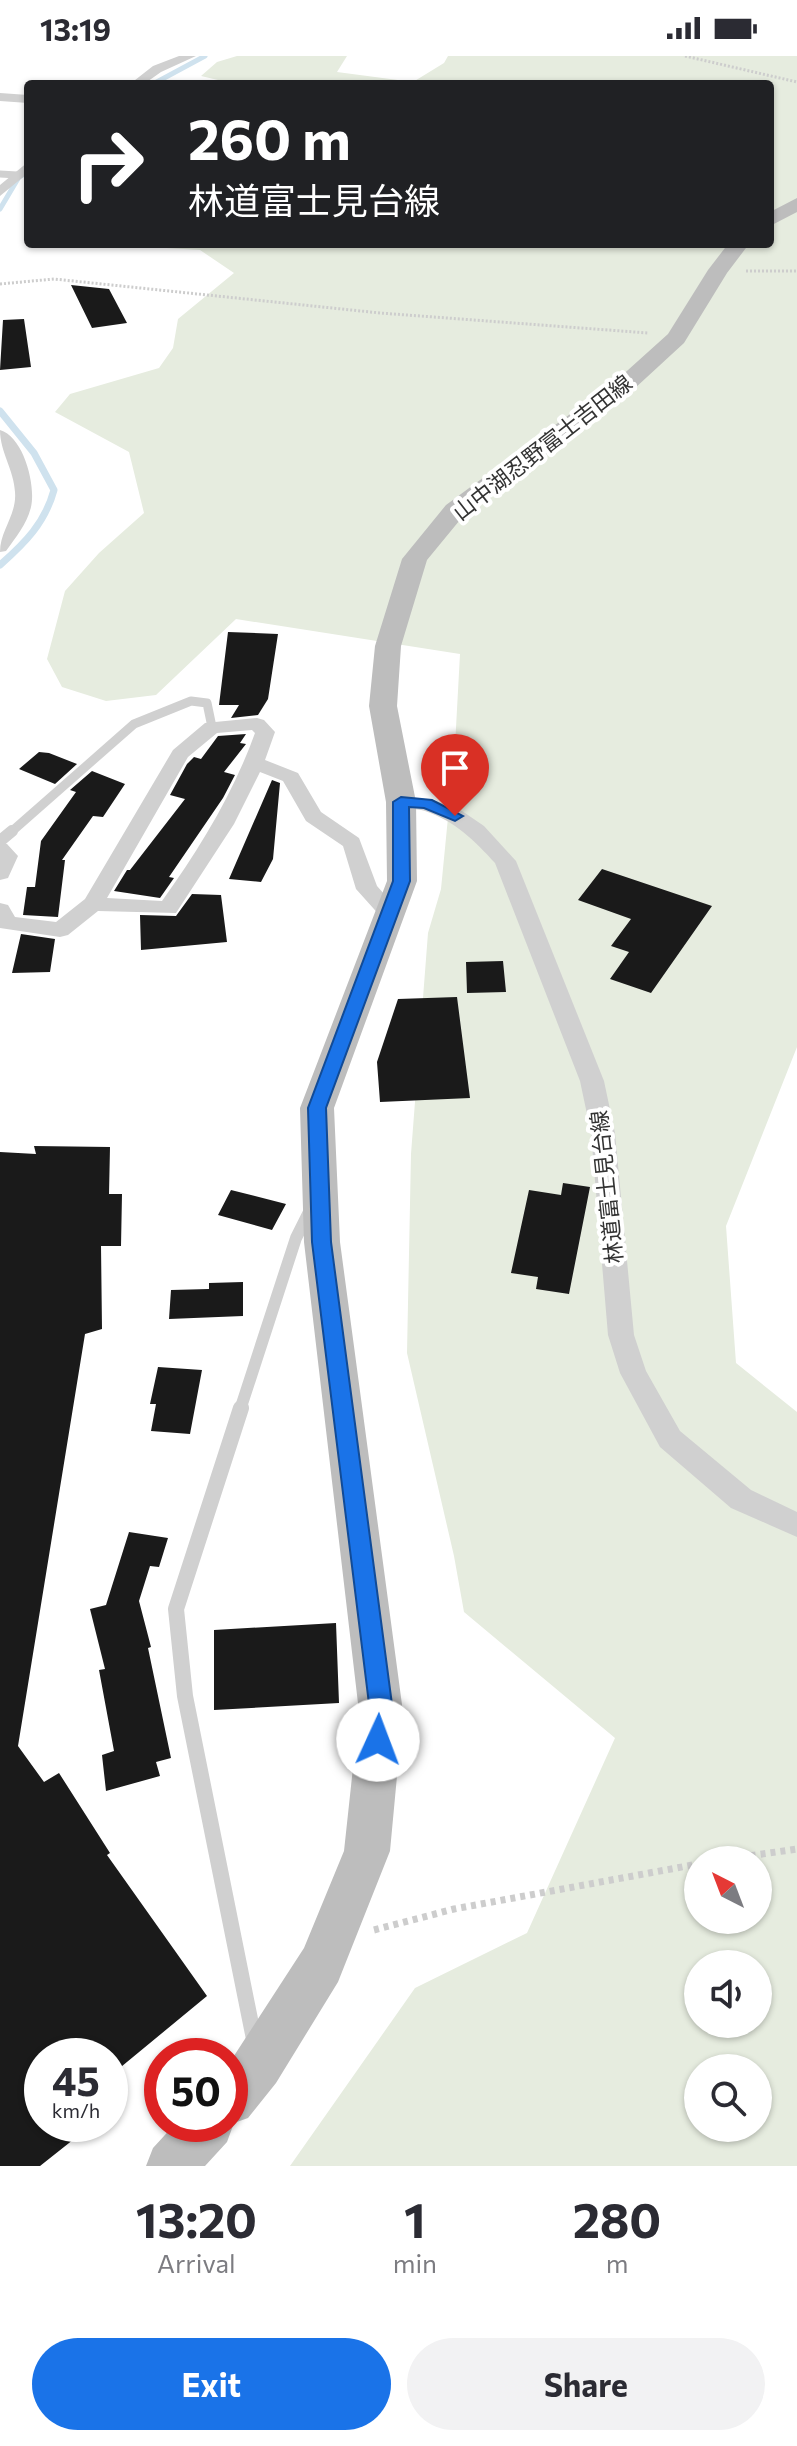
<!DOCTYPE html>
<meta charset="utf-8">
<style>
:root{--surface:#fff;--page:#f2f2f3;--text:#2b2b33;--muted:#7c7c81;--accent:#1a73e8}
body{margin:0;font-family:Commissioner,"Noto Sans JP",sans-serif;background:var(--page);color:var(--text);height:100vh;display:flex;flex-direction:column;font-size:30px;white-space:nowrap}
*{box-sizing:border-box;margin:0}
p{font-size:26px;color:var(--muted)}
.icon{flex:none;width:44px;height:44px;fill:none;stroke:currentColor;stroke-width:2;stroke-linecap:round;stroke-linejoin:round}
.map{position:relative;height:2110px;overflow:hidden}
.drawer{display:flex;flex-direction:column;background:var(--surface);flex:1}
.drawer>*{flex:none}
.top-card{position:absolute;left:24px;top:24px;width:750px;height:168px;border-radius:8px;box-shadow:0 2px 6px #0004;background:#202124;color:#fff;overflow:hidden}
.needle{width:52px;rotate:318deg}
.fabs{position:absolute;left:684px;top:1790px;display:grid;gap:16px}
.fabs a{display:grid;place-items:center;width:88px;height:88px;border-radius:50%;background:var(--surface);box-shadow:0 2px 6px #0004;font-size:40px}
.speed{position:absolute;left:24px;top:1982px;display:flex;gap:16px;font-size:40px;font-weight:700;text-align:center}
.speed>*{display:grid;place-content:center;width:104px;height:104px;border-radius:50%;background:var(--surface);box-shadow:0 2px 6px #0004;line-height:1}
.speed small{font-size:20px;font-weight:400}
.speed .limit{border:12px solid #d22;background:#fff;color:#111}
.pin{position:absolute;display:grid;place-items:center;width:68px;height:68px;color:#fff;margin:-82px -34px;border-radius:50% 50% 50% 0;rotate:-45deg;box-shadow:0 0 8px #0007}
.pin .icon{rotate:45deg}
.me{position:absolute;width:88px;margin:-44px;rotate:2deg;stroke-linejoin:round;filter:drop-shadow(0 0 6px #0008)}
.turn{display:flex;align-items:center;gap:28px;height:168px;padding:0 32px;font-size:36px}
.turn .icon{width:104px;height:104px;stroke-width:2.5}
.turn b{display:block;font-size:56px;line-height:68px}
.eta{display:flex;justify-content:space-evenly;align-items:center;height:136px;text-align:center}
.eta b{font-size:48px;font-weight:700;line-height:56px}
.action{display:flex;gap:16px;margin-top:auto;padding:16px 32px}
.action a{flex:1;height:92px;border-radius:48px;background:var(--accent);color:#fff;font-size:32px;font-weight:700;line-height:92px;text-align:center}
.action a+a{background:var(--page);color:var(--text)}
.status{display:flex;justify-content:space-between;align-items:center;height:56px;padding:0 40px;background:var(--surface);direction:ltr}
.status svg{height:22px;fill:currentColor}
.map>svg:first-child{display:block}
</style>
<div class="status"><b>13:19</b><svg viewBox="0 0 49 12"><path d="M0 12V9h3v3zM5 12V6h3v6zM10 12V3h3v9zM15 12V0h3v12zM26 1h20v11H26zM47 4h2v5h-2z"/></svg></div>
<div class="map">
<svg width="797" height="2110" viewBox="0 0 797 2110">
<rect width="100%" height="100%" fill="#fff"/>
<path fill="#e6ecdf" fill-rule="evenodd" d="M237,0H347L337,16L413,26L444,7L448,0H797V991L726,1170L736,1307L797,1356V2110H290L415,1932L527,1877L615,1682L464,1556L454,1500L407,1297L411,1098L428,877L441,833L455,690L460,598L236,563L156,639L106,645L62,631L47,603L65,535L99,497L144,457L129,396L55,356L70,338L159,312L173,292L178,263L234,217L200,194L99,188H770V28H235L201,20L217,6ZM698,1804H758V1864H698ZM698,1908H758V1968H698ZM698,2012H758V2072H698Z"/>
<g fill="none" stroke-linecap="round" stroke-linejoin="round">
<path stroke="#cfe2ee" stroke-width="5" d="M153,28L205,0
M0,153L19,121L28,116"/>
<path stroke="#cfe2ee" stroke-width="7" d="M0,355L34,397L54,434C45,467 25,487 0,509"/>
</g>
<path fill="#1a1a1a" d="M71,229L109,233L127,267L92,272Z
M24,263L31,311L0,314L3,264Z
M228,576L278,578L268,643L258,659L231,662L239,649H219Z
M246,678L240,687L246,688L224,716L235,719L223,742L169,821L174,822L160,842L114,835L127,814H130L185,743L170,739L187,708L194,701L201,703L218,680Z
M39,696L49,697L77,708L55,728L19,713Z
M92,715L125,728L103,761L93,760L62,804H65L58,861L23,859L27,831H35L41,785L76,736L70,734Z
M272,724L280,727L273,803L261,826L229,823Z
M602,813L712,850L651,937L610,923L629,896L611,890L631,863L578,844Z
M192,838L221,839L227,886L141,894L140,859L176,860Z
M21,878L55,883L50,916L12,917Z
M503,905L506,936L467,937L466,906Z
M457,941L470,1042L380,1046L377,1006L398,943Z
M34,1090L110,1091L109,1138H122L121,1190H101L102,1273L85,1278L18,1690L44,1726L59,1717L110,1797L107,1799L207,1940L110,2020V2000H42V2068H93L40,2110H0V1096L36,1098Z
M563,1127L590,1131L569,1238L536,1233L538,1221L511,1217L529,1134L561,1139Z
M231,1134L286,1148L272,1174L218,1159Z
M243,1226V1260L169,1263L171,1234L209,1233V1227Z
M158,1311L202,1314L190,1378L151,1375L156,1348H150Z
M129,1476L168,1482L159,1511L150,1510L139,1545L151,1591L148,1592L171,1702L156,1706L160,1720L106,1735L102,1699L114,1695L99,1614L105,1613L90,1553L106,1549Z
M336,1567L339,1647L214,1654V1574Z"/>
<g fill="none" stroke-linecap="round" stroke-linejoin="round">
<path stroke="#cdcdcd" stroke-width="3" stroke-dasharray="2 2" stroke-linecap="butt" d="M685,0L797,26
M746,215H797
M0,228L54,223L380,257L648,277"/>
<path stroke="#cdcdcd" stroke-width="7" stroke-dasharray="5 5" stroke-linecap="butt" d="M721,1804L797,1793
M374,1874L454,1853L698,1808"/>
<path stroke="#d0d0d0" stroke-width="7" d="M0,118L17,119"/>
<path stroke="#d0d0d0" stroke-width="9" d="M10,777L134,668L191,645L207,647L212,671"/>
<path stroke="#d0d0d0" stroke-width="12" d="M0,785L12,775
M240,1354L296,1182L311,1152"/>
<path stroke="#d0d0d0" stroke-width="16" d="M241,1352L176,1553L185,1640L255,1988"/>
<path fill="#d0d0d0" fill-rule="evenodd" d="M179,0H196L161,16L144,28H130L153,10Z
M0,37L28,39V47L0,45Z
M28,106V117L0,140V129Z
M0,374C24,381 36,430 31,451C27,468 16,481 6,495L0,496C0,474 17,459 15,436C14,414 0,396 0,374Z
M257,662L264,664L275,676L265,704L298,717L321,756L359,782L377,830L401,857L398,862H382L356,833L343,790L306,765L283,725L260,716L234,768L176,857L98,855L68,879L60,881L0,872V847L8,849L15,861L56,866L85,843L173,694L205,667ZM252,674L255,677C233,738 200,792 162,845L107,842L188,701L217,677Z
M401,740L433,744L462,755L484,770L516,805L604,1025L615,1077L634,1279L646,1315L680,1375L751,1434L797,1456V1481L731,1452L660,1391L620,1317L608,1279L591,1077L580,1025L495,807C475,785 455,765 425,755C415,752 404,753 394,750L391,746Z
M0,786L7,788L18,800L8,822L0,824Z"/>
<path fill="#bdbdbd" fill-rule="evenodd" d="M797,142V156L770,170V156Z
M728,188H749L727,217L684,287L634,333L464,459L427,504L401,590L397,650L416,746L417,825L334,1052L340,1186L403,1656L390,1795L338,1926L276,2027L248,2062L234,2067L227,2086L205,2110H146L153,2092L175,2068H230V2006L304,1892L344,1795L359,1656L304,1186L300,1052L387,825L386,746L369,650L375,590L402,503L446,449L618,323L668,278L708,214Z"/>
</g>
<path fill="#1a73e8" stroke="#114b97" stroke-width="2" d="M401,741L432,744L463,760L455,765L424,752L409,751L410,825L326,1052L331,1186L393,1656L387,1691L378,1695L370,1691L367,1684L370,1656L312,1186L308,1052L393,825V746Z"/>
<g text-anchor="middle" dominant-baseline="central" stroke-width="8" stroke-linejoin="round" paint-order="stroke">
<g font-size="22" fill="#333" stroke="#fff">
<text transform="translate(542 391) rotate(-38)">山中湖忍野富士吉田線</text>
<text transform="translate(606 1131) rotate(-96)">林道富士見台線</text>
</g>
</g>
</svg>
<div class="fabs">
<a><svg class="needle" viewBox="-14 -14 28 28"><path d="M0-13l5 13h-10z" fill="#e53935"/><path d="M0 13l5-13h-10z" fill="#7c7c81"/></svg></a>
<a><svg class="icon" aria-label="sound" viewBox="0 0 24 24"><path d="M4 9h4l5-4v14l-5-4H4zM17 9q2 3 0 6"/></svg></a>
<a><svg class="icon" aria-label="search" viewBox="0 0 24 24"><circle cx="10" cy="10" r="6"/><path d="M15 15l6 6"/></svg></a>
</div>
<div class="speed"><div>45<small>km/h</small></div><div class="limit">50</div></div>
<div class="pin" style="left:455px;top:760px;background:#d93025"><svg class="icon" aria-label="arrive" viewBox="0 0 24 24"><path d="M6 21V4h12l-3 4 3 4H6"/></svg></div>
<svg class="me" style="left:378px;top:1684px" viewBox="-20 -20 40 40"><circle r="19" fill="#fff"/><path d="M0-13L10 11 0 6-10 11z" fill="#1a73e8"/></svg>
<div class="top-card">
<div class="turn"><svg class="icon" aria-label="right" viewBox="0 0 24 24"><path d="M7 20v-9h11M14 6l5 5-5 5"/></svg><div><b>260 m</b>林道富士見台線</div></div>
</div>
</div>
<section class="drawer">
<div class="eta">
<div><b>13:20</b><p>Arrival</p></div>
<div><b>1</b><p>min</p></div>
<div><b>280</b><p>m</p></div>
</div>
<div class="action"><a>Exit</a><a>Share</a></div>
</section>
